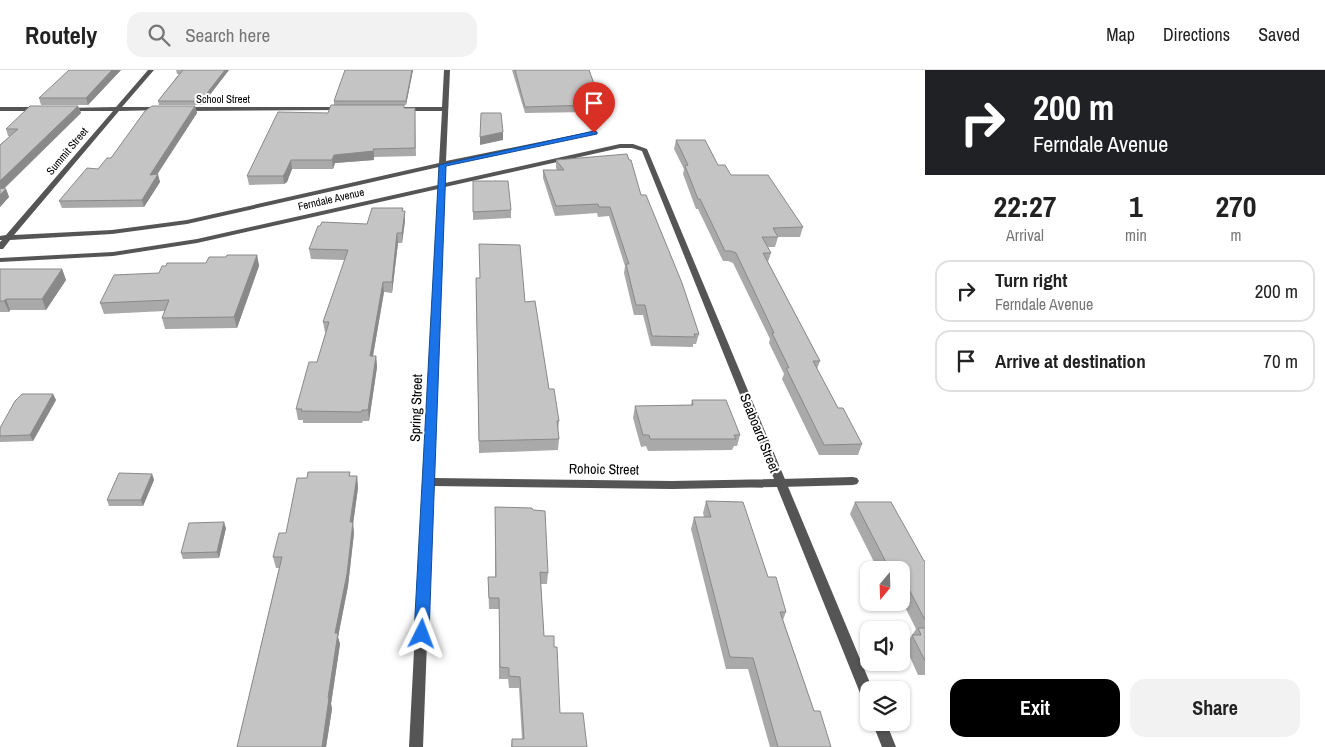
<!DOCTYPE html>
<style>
:root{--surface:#fff;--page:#f2f2f2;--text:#222;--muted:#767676;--line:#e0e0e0;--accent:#000}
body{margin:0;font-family:"Archivo Narrow",sans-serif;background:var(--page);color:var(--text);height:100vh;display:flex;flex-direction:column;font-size:19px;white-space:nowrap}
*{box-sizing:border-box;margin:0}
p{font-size:16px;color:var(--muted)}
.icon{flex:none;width:28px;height:28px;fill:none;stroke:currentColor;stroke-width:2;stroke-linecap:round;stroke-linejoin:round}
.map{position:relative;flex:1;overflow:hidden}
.sheet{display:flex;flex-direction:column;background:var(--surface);width:400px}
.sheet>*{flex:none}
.hud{background:#202124;color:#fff;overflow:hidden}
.needle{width:32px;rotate:199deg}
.controls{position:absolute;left:860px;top:491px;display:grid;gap:10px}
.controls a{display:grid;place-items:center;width:50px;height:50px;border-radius:10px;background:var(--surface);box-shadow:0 1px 4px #0004;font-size:25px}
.pin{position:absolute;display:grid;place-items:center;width:42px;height:42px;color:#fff;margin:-51px -21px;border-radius:50% 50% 50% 0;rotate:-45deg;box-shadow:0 0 5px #0007}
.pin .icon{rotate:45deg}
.me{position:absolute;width:55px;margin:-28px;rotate:3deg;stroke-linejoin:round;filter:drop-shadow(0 0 4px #0008)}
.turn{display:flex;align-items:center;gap:18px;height:105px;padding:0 25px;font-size:22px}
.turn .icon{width:65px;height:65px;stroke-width:2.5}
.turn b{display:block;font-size:35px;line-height:42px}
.eta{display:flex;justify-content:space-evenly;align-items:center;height:85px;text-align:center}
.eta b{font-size:30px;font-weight:700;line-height:35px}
.action{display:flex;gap:10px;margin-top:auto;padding:10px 25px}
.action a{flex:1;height:58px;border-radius:15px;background:var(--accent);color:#fff;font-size:20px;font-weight:700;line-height:58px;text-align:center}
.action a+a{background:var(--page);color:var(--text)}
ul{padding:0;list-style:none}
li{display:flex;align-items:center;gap:15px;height:62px;margin:0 10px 8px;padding:0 15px;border:2px solid var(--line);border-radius:15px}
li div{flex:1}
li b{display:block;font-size:19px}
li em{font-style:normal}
header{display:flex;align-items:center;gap:30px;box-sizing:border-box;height:70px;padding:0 25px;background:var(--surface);border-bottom:1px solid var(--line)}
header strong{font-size:24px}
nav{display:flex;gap:28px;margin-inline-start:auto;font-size:18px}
.search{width:350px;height:45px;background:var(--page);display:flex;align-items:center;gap:12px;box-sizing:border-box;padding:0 18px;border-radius:15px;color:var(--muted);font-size:19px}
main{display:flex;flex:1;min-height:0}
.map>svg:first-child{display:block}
</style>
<header>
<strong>Routely</strong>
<div class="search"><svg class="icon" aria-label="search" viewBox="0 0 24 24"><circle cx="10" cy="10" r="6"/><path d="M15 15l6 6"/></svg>Search here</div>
<nav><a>Map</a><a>Directions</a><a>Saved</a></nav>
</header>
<main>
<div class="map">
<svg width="925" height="677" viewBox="0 0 925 677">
<rect width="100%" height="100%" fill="#fff"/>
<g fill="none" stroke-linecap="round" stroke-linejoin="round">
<path fill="#555" fill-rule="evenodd" d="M853,407L857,408L859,411L857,414L853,415L780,417L776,416L774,413L776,410L780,409Z"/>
<path fill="#555" fill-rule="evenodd" d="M148,0H154L122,37H161L163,38V40L119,41L14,165L112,160L187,150L439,93L442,41H401L398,39L401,37H442L444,0H450L446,91L594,61L597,63L446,95L445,113L620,74H633L647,79L873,620H869V634L864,633L862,628L777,417L672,419L433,416L423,677H409L438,119L197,173L113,186L0,192V188L113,182L197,169L438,115L439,97L187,154L112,164L10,170L3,179H0V172L2,170H0V166L6,165L113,41H66L64,40V38L116,37ZM620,78H632L642,81L774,409L672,411L434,408L445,117Z
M0,37H39L42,39L39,41H0Z
M341,37L343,38V40L183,41L180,39L183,37Z
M872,652H886L896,677H882Z"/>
</g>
<path fill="#a9a9a9" d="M121,0L88,35H41L39,28Z
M176,0H229L202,35H159L158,31L179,4H177Z
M413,0L406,35H404V38H415L416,86L374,87V90L335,93L333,99H292L287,112L284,114L249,115L247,106L328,43L334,35V31Z
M512,0H589L601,33L600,40H590V42L525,43Z
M78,36L81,43L4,119H6L9,127L0,137V75L10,66H8L6,59Z
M195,36L197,43L157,105L160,112L144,137L62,138L59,131L111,88Z
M676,70L718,95L803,157L800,167H778L775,177H767L771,183L768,192L820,291L817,299L838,338L862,374L858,385H819L782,309L784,304L769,273L770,269L733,193L728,191H723L698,139H696L683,104L684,99L674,79Z
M556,90L641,125L699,264L696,274H693V277L651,276L643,245H634L624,203L625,196L609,146L598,147L597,143L555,146L543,108V100H557L556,98Z
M473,111L511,140V148L473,150Z
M403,141L405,151L402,173H398L392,223L384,222L373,286H376L377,297L369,351H363L362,353H303V350H298L296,339L317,292L326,262H325L323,252L345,190L311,189L309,179L367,154Z
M257,185L259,196L237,258L165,259L162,248L165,241L104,244L100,233L159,203L206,193L226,187Z
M0,199H62L66,210L46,240H10L9,242H0Z
M476,219L525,232L549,319L559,351L558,361L559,369L558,380L479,383Z
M53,324L56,330L33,371L0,372V358Z
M692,330L740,365L737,376H734L732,380L648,381L646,376L641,377L633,348L635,336L691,335Z
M350,402V406H357L358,418L353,454L354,463L348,516L338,567L340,574L331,634L332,639L326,677H237L279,498H276L273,487L286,463L307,408Z
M152,404L154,410L143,436H109L107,430Z
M706,431L768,507L786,542L783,550L814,641L831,677H770L748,599H726L691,459L694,447H704L703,443Z
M855,432L924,491H925V605H918L905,576L916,559L901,529V500H878L850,444Z
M495,437L533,440L548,503L547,514H541L544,566L554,577L560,643L587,677H511L512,669H522L519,618H509L508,609H499V539H489L488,507H495Z
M226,458L219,488L183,489L181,483Z"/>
<path fill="#898989" d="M112,0H121L88,35L86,28Z
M225,0H229L202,35L201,31Z
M412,0H413L406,35V31Z
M78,36L81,43L0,122V111Z
M195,36L197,43L152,112L150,105Z
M503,62V70L480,75V67Z
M374,81V90L335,93L333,99L332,90L334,85Z
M291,90L292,99L287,112L284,114L283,106Z
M158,104L160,112L144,137L142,130Z
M6,119L9,127L0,137V125Z
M405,141V151L402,173V163Z
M397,163L398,173L392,223V212Z
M257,185L259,196L237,258L234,247Z
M62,199L66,210L46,240L42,229Z
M383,212L384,222L371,297L370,286Z
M6,229L10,240L9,242L4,231Z
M376,286L377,297L369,351L368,340Z
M53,324L56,330L33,371L30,365Z
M152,404L154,410L143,436L141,430Z
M357,406L358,418L353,454L354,463L348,516L338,567L340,574L331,634L332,639L326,677H322L335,563Z
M224,452L226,458L219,488L217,482Z"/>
<path fill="#c4c4c4" stroke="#898989" d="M69,0H112L86,28H39Z
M183,0H225L201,31H158Z
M345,0H412L406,31H334Z
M515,0H589L601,33L590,34V35L525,37Z
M331,35H404V38H415V78L373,79L374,81L334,85L332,90H291L285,103L283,106H247L278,42L328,43Z
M30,36H78L0,111V75L18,59H6Z
M152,36H195L150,105L158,104L142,130L59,131L87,98L98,99L107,88H111L145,41Z
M481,43H501L503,62L480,67Z
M676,70H705L718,95H725L731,105H768L803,157L773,158L778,167H762L771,183H763L820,291H813L838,338H843L862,374L824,375L786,298H789L772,263H774L736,183L731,181H725L700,129H698L685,96L688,95Z
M627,84L629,90H631L641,125H646L682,213L699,264H694L695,267L652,266L645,235H636L626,194H629L610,137H599L598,134L556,136L543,100H564L556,90Z
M473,111H508L511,140L473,142Z
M0,118L6,119L0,125Z
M372,138H403L402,141H405L402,163H397L392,212H383L370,286H376L368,340H362L361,342L301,341L302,339H296L309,292H317L329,252H323L348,180L309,179L318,156H320L322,152L367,154Z
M479,174L520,175L525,232L535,231L549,319H554L559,351H557L559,369L479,371L476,208H480Z
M227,185H257L234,247L162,248L169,230L100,233L114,205L159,203L162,196H166L167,193H206L209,187H226Z
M0,199H62L42,229H6L4,231H0Z
M22,324H53L30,365L0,366V358L15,331Z
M692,330H726L740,365H734L736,369H650L649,365H643L635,336L693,335Z
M308,402H350L349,406H357L350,452H353L347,504L335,563H338L328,628H329L322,677H237L282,487H273L279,463H286L297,408H307Z
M119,403L152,404L141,430H107Z
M706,431L743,432L768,507H776L786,542H780L814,641H820L831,677H778L753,588L730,587L694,447H711Z
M855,432H891L924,491H925V550L901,504V500H890Z
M495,437L532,438L533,440L545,441L548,503L540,502L544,566H554V577H557L560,643H583L587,677H512V669H524L520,607L509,606V598L500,597L499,528H489L488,507H496Z
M224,452L217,482L181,483L189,453Z
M918,558H925V591L912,565H921Z"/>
<path fill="#1a73e8" stroke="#114b97" d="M594,61L597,62V64L446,96L429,564L427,568L422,570L416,568L414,564L439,95Z"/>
<g text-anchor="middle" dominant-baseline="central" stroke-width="4" stroke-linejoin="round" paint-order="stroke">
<g font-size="11" fill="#000" stroke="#fff">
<text x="223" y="29">School Street</text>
<text transform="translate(67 81) rotate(-50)">Summit Street</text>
<text transform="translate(331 129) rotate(-13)">Ferndale Avenue</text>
</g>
<g font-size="14" fill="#000" stroke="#fff">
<text transform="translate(416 338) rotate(-88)">Spring Street</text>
<text transform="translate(760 363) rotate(68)">Seaboard Street</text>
<text transform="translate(604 399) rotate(1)">Rohoic Street</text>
</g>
</g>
</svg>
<div class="controls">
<a><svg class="needle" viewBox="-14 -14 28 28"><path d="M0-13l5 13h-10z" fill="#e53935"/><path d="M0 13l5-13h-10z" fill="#767676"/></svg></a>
<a><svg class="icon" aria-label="sound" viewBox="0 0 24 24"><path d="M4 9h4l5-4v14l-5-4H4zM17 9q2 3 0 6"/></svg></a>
<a><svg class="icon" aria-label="layers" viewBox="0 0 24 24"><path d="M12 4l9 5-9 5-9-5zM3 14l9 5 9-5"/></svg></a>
</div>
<div class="pin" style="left:594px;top:63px;background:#d93025"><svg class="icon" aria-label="arrive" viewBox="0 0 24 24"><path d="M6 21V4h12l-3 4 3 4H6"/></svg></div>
<svg class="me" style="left:422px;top:564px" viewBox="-20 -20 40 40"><path d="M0-17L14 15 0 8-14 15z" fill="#1a73e8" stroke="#fff" stroke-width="4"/></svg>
</div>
<section class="sheet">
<div class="hud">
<div class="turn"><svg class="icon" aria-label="right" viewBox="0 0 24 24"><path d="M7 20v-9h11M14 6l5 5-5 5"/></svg><div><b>200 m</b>Ferndale Avenue</div></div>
</div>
<div class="eta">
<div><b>22:27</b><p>Arrival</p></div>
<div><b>1</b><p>min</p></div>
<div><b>270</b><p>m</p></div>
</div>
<ul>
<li><svg class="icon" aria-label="right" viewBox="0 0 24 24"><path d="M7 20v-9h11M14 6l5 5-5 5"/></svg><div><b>Turn right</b><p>Ferndale Avenue</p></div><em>200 m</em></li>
<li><svg class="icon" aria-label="arrive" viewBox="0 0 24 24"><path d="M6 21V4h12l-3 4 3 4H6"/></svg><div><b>Arrive at destination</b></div><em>70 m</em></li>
</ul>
<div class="action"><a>Exit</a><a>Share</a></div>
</section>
</main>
